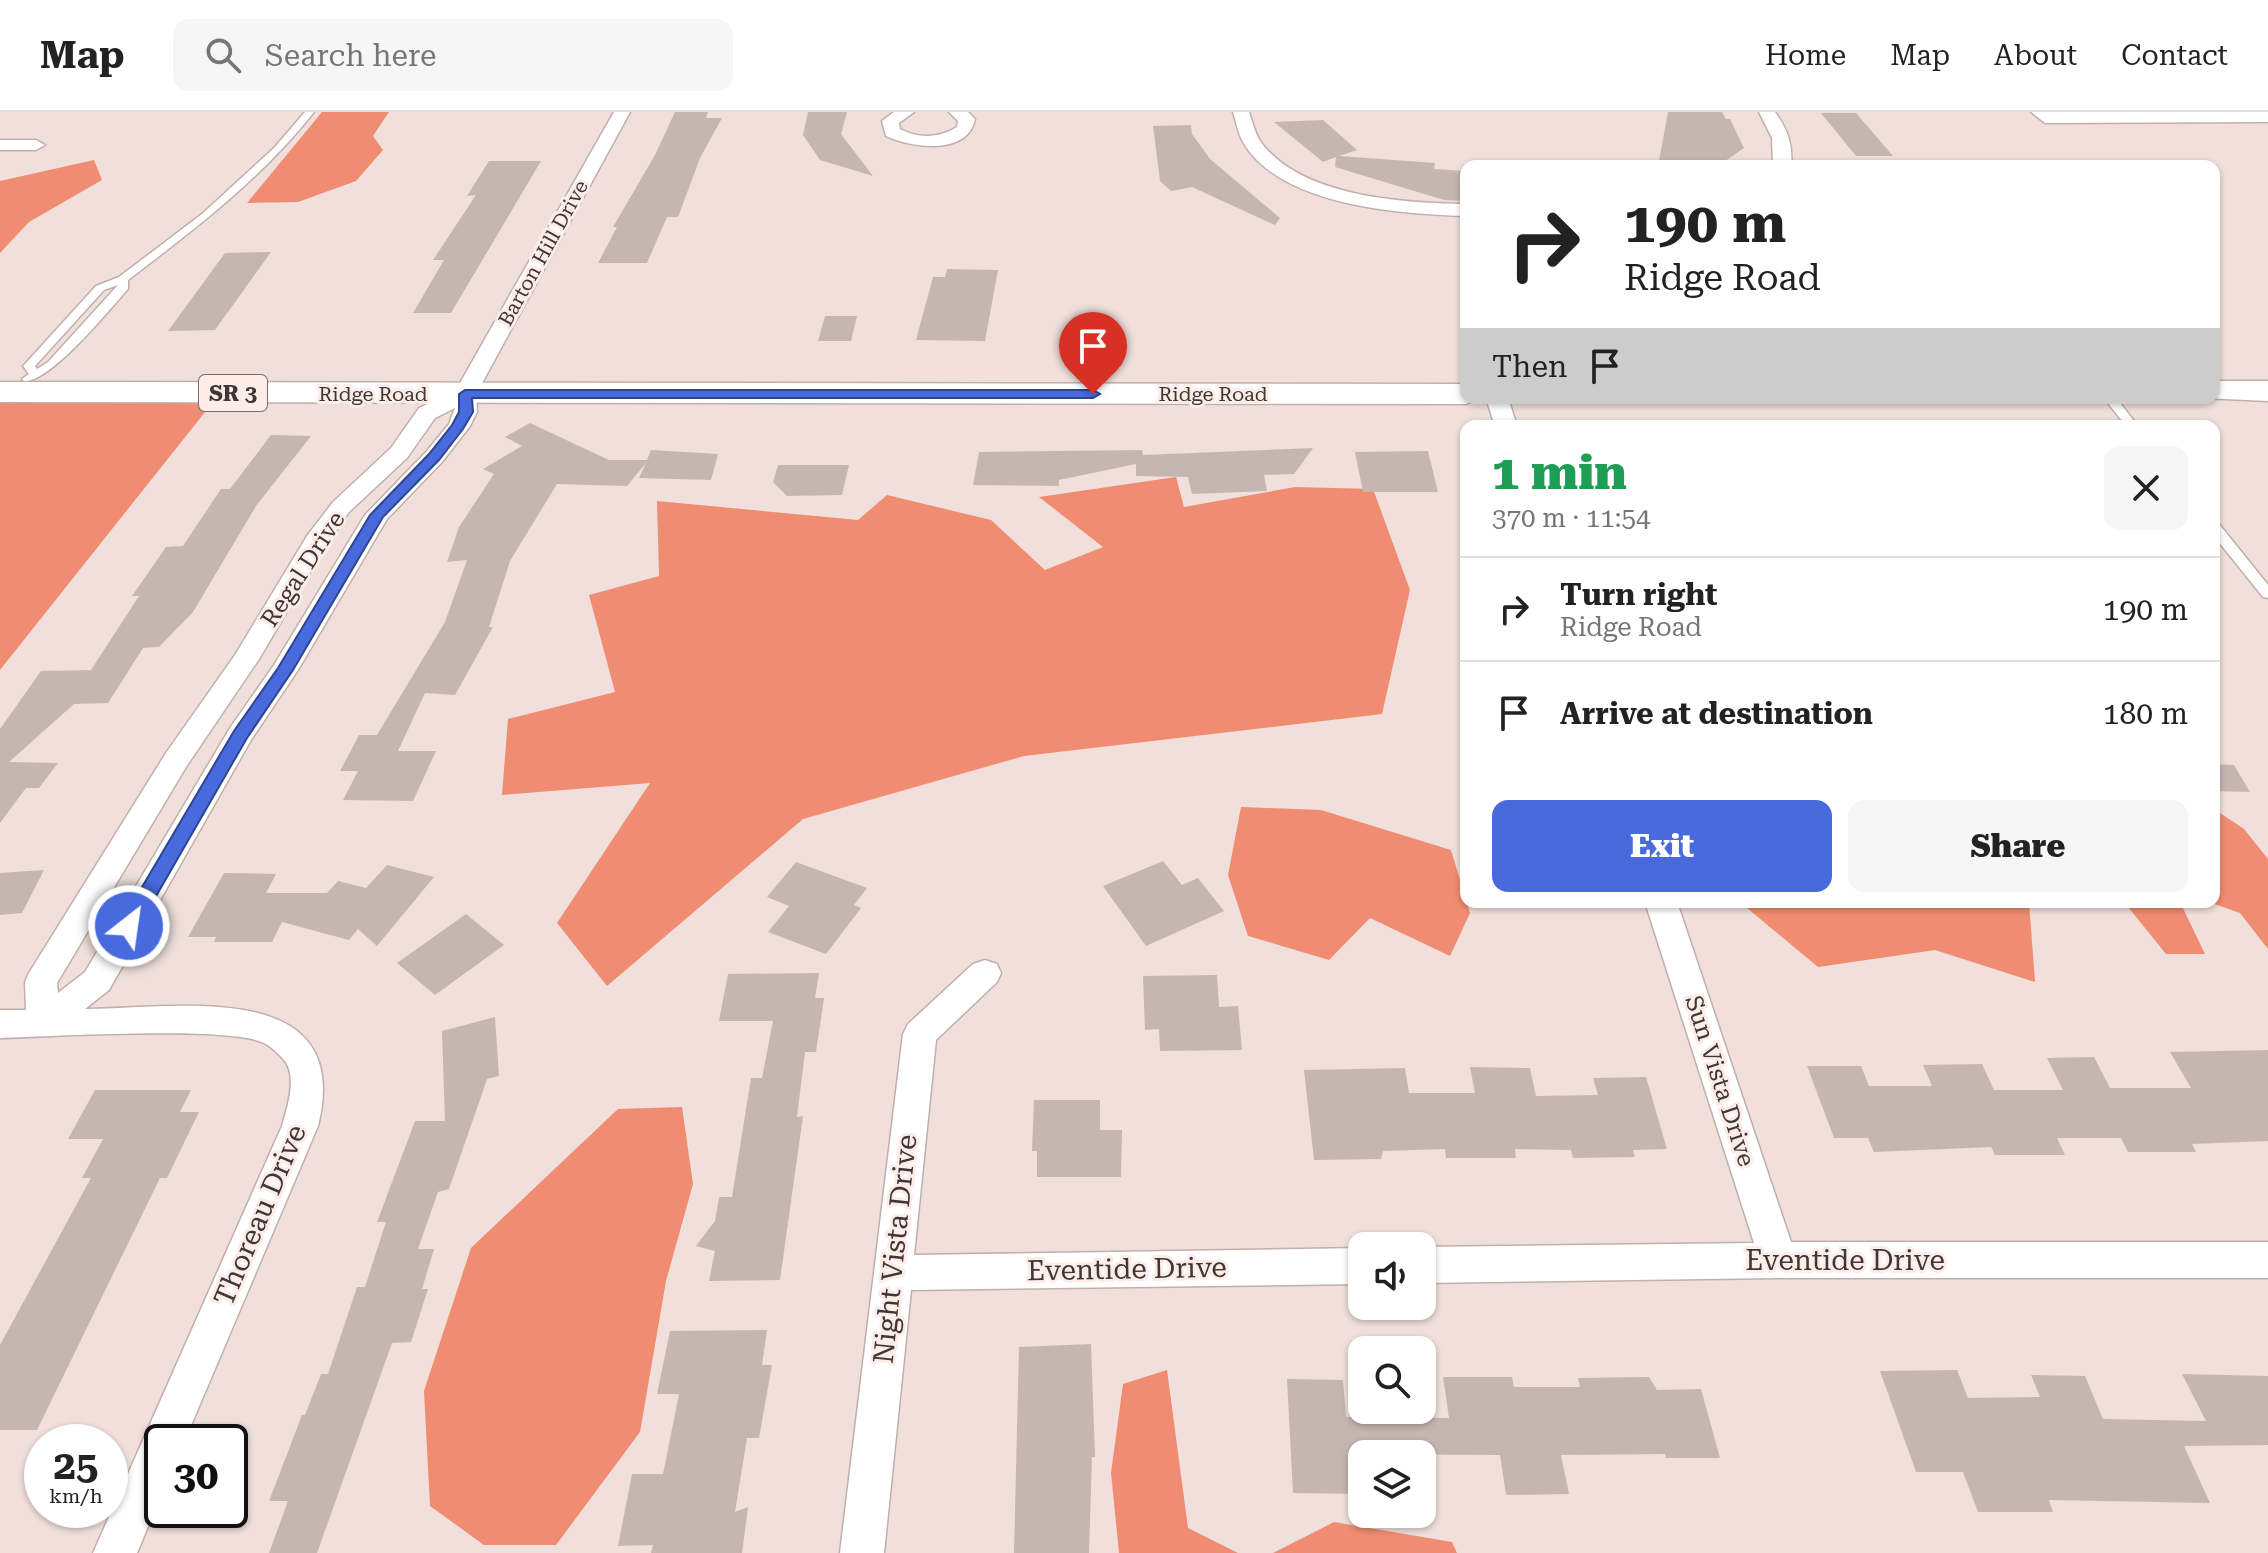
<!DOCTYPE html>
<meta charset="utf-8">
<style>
:root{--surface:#fff;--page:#f6f6f6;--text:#222;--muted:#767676;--line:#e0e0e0;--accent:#486add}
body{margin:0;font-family:"Roboto Serif",serif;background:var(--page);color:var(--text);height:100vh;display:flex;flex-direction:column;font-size:30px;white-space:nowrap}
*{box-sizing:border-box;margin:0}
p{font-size:26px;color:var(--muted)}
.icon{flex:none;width:44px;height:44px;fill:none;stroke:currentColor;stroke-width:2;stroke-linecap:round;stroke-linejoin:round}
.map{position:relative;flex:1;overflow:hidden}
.sheet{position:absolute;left:1460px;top:308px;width:760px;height:488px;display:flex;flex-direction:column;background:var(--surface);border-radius:16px;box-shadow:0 2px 6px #0004}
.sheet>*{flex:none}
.banner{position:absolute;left:1460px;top:48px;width:760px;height:244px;border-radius:16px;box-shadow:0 2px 6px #0004;background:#fff;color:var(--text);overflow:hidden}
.tools{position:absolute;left:1348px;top:1120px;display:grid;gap:16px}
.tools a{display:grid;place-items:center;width:88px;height:88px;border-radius:16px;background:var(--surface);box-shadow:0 2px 6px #0004;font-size:40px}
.speed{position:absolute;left:24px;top:1312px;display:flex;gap:16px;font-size:40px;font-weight:700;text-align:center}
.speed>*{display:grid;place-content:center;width:104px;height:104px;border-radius:50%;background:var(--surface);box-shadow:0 2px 6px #0004;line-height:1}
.speed small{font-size:20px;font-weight:400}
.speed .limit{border:4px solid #111;border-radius:12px;background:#fff;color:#111}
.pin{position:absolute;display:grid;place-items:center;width:68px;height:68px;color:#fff;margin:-82px -34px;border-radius:50% 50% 50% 0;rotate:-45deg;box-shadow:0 0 8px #0007}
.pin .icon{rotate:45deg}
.me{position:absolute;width:88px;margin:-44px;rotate:30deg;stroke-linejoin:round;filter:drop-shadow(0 0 6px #0008)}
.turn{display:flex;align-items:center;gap:28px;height:168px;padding:0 32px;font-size:36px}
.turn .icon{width:104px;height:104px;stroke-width:2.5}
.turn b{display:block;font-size:56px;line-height:68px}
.then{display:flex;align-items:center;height:76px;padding:0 32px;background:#0003;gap:16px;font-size:30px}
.round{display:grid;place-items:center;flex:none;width:84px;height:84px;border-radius:16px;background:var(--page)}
.overview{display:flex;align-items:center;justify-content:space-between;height:136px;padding:0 32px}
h1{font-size:48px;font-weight:800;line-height:60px;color:#1e9e55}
.action{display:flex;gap:16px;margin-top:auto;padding:16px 32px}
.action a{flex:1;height:92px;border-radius:16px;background:var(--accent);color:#fff;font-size:32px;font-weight:800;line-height:92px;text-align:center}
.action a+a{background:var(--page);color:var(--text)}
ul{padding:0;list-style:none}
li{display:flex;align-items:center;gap:24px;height:104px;padding:0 32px;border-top:2px solid var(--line)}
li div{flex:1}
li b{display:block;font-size:30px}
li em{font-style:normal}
header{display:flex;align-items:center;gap:48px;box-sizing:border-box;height:112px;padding:0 40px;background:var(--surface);border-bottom:2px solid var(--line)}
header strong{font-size:38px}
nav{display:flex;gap:44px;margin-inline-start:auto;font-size:28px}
.search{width:560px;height:72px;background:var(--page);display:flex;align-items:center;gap:20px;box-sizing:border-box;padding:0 28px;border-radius:16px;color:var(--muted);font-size:30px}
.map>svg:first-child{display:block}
</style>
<header>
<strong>Map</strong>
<div class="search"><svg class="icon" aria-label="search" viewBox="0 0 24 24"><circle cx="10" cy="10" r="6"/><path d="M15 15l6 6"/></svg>Search here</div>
<nav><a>Home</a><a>Map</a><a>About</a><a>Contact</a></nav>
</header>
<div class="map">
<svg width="2268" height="1441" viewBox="0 0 2268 1441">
<rect width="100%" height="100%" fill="#f0dfda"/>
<path fill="#f08c71" d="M322,0H389L373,24L383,38L356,69L298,90L247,91Z
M94,48L102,68L29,110L0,141V69Z
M0,290H213L0,558Z
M1176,365L1184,395L1295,375L1373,377L1410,478L1382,602L1024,644L803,707L607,874L557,811L650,671L502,683L508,607L615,580L589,483L659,464L657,389L858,408L887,383L991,408L1045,458L1103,435L1039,385Z
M1241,695L1321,698L1451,738L1470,801L1450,844L1370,806L1329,848L1248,824L1228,763Z
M2214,697L2244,717L2268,747V837L2240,801L2209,790H2214Z
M1747,790H2029L2035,870L1935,838L1818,855L1747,796Z
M2124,790H2180L2205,842H2166Z
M682,995L693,1072L666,1169L640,1320L556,1433H484L430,1394L424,1279L471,1136L618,997Z
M1167,1258L1188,1416L1238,1441H1119L1111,1361L1123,1272Z
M1334,1410L1452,1430L1457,1441H1273Z"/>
<path fill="#c6b6b1" d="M675,0H708L706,6H722L700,46L678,105H667L647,151H598L617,115H613L655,43Z
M808,0H847L841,22L873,64L820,48L803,23Z
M1668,0H1722L1726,7H1730L1744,36L1718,54H1658Z
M1821,1H1856L1893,44H1856Z
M1323,8L1357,38L1339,44L1435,51L1434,57L1466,59V89L1444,88L1335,55L1336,45L1323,50L1274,10Z
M1191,13L1192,22L1210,47L1280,106L1275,113L1192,75L1171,79L1160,69L1153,14Z
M489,49H541L451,201H413L444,148H433L476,83L467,84Z
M271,140L215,218L168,219L225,141Z
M947,157L998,158L985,229L916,228L933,165H945Z
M825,204H857L851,229H818Z
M530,311L609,348H647L651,338L718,342L711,368L639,366L646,351L627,374L557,372L510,449L489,515H493L455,583L425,581L398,639H436L413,689L343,688L358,659H340L359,623H377L445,510L467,448L447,450L459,415L494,362L483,357L522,334L505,325Z
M271,323L311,324L256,394L193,500L159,535L143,536L108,591L74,592L9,650L58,651L39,676H26L0,711V617L41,559L91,558L139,484H132L166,435L183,434L221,377H230Z
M1313,336L1294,362L1264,363L1267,379L1192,382L1188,365L1136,364V352L1059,368V374L973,373L979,340L1142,338L1143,343Z
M1428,339L1438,380H1363L1355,340Z
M778,353H849L842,383L787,384L773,370Z
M2214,652L2234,653L2250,680L2214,679Z
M1163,749L1182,773L1198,766L1224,799L1146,834L1103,774Z
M796,750L867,776L854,793L861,796L826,842L768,820L789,794L767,785Z
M387,753L434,765L377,834L358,817L349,828L282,810L272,830H214L216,825H188L224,761L276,762L266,781H327L338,769L366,776Z
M44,758L22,801L0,803V761Z
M466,802L504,833L435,883L397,851Z
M819,861L815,886H824L816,940H805L797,1005L803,1004L780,1168L709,1169L715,1139L696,1134L715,1109L719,1085H732L751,966H762L773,909H719L728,862Z
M1217,863L1219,895L1238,894L1242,938L1160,939L1159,917L1145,918L1143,864Z
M495,905L499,964L487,967L449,1077L438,1080L418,1137H434L422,1177H428L411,1230L392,1231L317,1441H269L288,1389H269L302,1303H305L321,1262H328L357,1175H365L386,1110H377L415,1009H445L442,919Z
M2268,938V1029L2192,1032L2196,1040H2128L2121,1026H2057L2065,1043H1995L1991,1035L1874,1040L1868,1026H1834L1807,954H1861L1869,974H1932L1923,953L1982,952L1994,978H2063L2047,946L2094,945L2110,976H2191L2170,940Z
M1470,955L1530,956L1536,984L1598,983L1593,966L1646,965L1667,1037L1633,1038L1635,1045L1573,1046L1571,1038L1515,1037L1516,1046H1446L1445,1037L1383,1039L1381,1047L1314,1048L1304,958L1405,956L1409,981H1475Z
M95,978H191L180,1000H199L167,1066H160L37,1318H0V1233L91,1066H82L103,1027H68Z
M1034,988H1100V1018H1122L1121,1065H1037V1039H1032Z
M767,1218L762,1253H772L759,1326H747L735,1400L748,1395L742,1441H651L653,1433L618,1434L632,1362H663L679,1282H657L670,1219Z
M1091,1232L1095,1345H1092L1089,1441H1014L1019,1235Z
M1957,1258L1968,1286L2040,1285L2031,1263L2085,1264L2103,1307L2206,1309L2182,1262L2268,1264V1333L2184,1334L2210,1391L2049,1388L2053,1400H1978L1963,1360H1916L1880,1259Z
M1443,1265H1512L1514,1275H1580L1578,1266L1649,1265L1657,1278L1701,1277L1720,1346H1666L1665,1342L1561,1343L1569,1382L1506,1383L1500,1343L1362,1342V1382L1293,1381L1287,1267L1343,1268L1346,1305L1449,1306Z"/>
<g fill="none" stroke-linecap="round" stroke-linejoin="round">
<g stroke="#c0afab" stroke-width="3">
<path id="service" d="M305,0H314C262,66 195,117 128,168V177C109,198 50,271 24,269L22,267L29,262L23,254L25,252L96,174L119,165L202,102L274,36ZM118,173L48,250L37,257L35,254L104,178Z
M2104,286H2116L2138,314H2126Z
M2214,411L2219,412L2268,473V486L2263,485L2214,424Z"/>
</g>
<g stroke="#c0afab" stroke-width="3">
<path id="minor" d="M614,0H630L476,282L477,300L470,314L442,350L387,407L298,558L251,628L109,878L85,897C178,896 355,865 318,1014L184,1330H162V1381L137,1441H93L282,1014C287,996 298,964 284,948C280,943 271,935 266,932C234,913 47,925 0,926V898H26L25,870L29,861L166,641L235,543L307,424L333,390L391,336L419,296L456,278ZM455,296L449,312L426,340L365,403L274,553L230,616L85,860L58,881L57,871L186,655L259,547L328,430L349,400L407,346L435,306Z
M894,0H914L899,11L900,17C919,27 939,26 957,15L958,9L949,0H968L975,7C968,44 911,36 886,24L882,9Z
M1233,0H1249C1252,9 1255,21 1260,29C1300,85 1403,91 1466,92V104C1400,102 1280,94 1243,30C1238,21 1236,9 1233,0Z
M1759,0H1775C1788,18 1793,33 1791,54H1773L1772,26Z
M2031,0H2268V10L2045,11Z
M0,28H36L45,33L36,38H0Z
M1486,286H1508L1517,314H1495Z
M1645,790H1677L1791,1130H2268V1166H1778L1422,1171V1135L1754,1131Z
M985,848L997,852L1001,861L997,870L936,928L914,1143L1362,1136V1172L911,1178L884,1441H840L903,922L908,912L973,852Z"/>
</g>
<g stroke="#c0afab" stroke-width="3">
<path id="primary" d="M2214,269H2268V289L2203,286H2214Z
M0,270L1466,272V286H1479L1466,292L0,290Z"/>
</g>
<use href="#service" fill="#fff" fill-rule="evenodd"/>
<use href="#minor" fill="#fff" fill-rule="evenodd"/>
<use href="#primary" fill="#fff" fill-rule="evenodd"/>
</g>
<path fill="#486add" stroke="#2f4590" stroke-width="2" d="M465,278H1093L1100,282L1093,286H472L473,300L463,317L439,348L383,405L293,558L247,626L136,819H122L119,814L122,809L234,619L278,556L370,403L429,342L452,313L459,300V282Z"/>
<g text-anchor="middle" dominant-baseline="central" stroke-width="6" stroke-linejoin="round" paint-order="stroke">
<g font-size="20" fill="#3d3735" stroke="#fdece7">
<text transform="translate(543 141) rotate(-61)">Barton Hill Drive</text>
<text x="373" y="282">Ridge Road</text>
<text x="1213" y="282">Ridge Road</text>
</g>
<rect fill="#fdece7" stroke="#776d6a" stroke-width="2" x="199" y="263" width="68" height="36" rx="6"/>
<g font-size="22" font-weight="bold" fill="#3d3735">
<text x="233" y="281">SR 3</text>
</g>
<g font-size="24" fill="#3d3735" stroke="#fdece7">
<text transform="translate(303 457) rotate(-57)">Regal Drive</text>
<text transform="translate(1720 969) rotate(72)">Sun Vista Drive</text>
</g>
<g font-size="28" fill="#3d3735" stroke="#fdece7">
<text transform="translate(260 1103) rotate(-67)">Thoreau Drive</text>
<text transform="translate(895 1137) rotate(-84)">Night Vista Drive</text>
<text x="1845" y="1148">Eventide Drive</text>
<text transform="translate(1127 1157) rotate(-1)">Eventide Drive</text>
</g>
</g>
</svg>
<div class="tools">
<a><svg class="icon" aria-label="sound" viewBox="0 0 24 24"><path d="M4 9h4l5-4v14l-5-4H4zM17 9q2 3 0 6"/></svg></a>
<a><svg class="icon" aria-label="search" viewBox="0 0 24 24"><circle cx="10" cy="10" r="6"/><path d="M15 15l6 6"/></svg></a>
<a><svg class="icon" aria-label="layers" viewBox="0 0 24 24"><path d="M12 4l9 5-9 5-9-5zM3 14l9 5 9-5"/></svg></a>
</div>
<div class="speed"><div>25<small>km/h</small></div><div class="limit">30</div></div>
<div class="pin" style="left:1093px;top:282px;background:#d93025"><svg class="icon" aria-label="arrive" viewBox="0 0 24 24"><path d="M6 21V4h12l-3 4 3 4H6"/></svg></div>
<svg class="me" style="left:129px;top:814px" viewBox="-20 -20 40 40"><circle r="17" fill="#486add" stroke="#fff" stroke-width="3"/><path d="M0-11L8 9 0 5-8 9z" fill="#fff"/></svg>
<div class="banner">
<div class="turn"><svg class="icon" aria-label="right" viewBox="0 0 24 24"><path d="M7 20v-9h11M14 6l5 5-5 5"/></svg><div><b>190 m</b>Ridge Road</div></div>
<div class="then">Then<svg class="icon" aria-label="arrive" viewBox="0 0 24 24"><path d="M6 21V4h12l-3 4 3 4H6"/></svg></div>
</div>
<section class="sheet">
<div class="overview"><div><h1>1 min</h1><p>370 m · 11:54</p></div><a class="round"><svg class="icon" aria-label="close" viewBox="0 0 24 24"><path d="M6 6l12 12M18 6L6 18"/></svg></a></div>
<ul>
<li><svg class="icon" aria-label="right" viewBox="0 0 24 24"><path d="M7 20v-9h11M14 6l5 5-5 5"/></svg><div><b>Turn right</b><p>Ridge Road</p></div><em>190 m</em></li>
<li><svg class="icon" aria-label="arrive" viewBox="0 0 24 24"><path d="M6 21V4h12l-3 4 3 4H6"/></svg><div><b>Arrive at destination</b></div><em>180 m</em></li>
</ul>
<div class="action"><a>Exit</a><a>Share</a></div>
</section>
</div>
